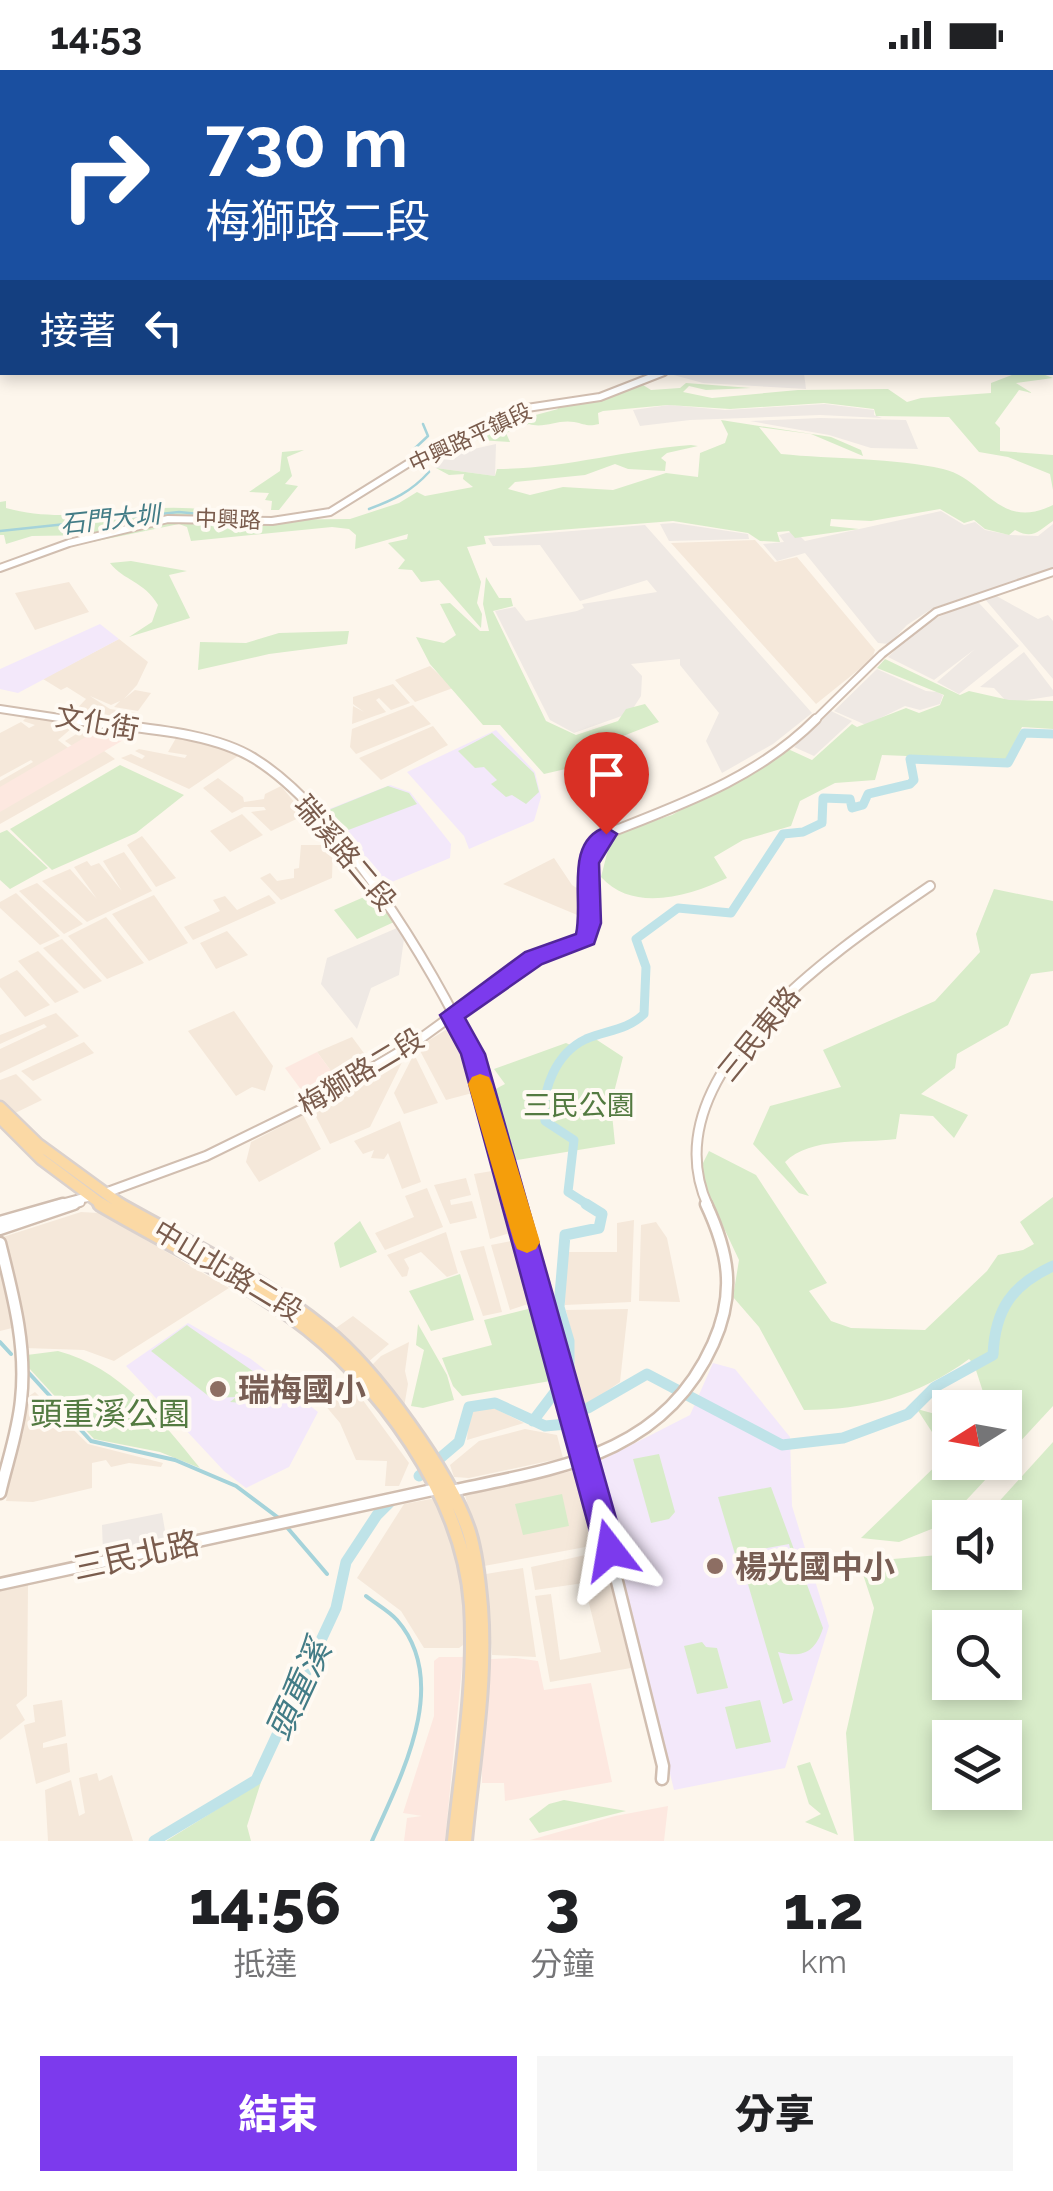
<!DOCTYPE html>
<html lang="zh-TW">
<meta charset="utf-8">
<style>
:root{--surface:#fff;--page:#f6f6f6;--text:#202124;--muted:#757577;--accent:#7c3aed}
body{margin:0;font-family:Raleway,"Noto Sans TC",sans-serif;background:var(--page);color:var(--text);height:100vh;display:flex;flex-direction:column;font-size:38px;white-space:nowrap}
*{box-sizing:border-box;margin:0}
p{font-size:32px;color:var(--muted)}
.icon{flex:none;width:55px;height:55px;fill:none;stroke:currentColor;stroke-width:2;stroke-linecap:round;stroke-linejoin:round}
.map{position:relative;height:1771px;overflow:hidden}
.details{display:flex;flex-direction:column;background:var(--surface);flex:1}
.details>*{flex:none}
.hud{position:absolute;left:0px;top:0px;width:1055px;height:305px;box-shadow:0 5px 15px #0003;background:#1a4fa0;color:#fff;overflow:hidden}
.needle{width:65px;rotate:259deg}
.fabs{position:absolute;left:932px;top:1320px;display:grid;gap:20px}
.fabs a{display:grid;place-items:center;width:90px;height:90px;border-radius:0px;background:var(--surface);box-shadow:0 5px 15px #0003;font-size:50px}
.pin{position:absolute;display:grid;place-items:center;width:85px;height:85px;color:#fff;margin:-102px -42px;border-radius:50% 50% 50% 0;rotate:-45deg;box-shadow:0 0 10px #0007}
.pin .icon{rotate:45deg}
.me{position:absolute;width:110px;margin:-55px;rotate:346deg;stroke-linejoin:round;filter:drop-shadow(0 0 8px #0008)}
.turn{display:flex;align-items:center;gap:35px;height:210px;padding:0 40px;font-size:45px}
.turn .icon{width:130px;height:130px;stroke-width:2.5}
.turn b{display:block;font-size:70px;line-height:85px}
.then{display:flex;align-items:center;height:95px;padding:0 40px;background:#0003;gap:20px;font-size:38px}
.eta{display:flex;justify-content:space-evenly;align-items:center;height:170px;text-align:center}
.eta b{font-size:60px;font-weight:800;line-height:70px}
.action{display:flex;gap:20px;margin-top:auto;padding:20px 40px}
.action a{flex:1;height:115px;border-radius:0px;background:var(--accent);color:#fff;font-size:40px;font-weight:800;line-height:115px;text-align:center}
.action a+a{background:var(--page);color:var(--text)}
.status{display:flex;justify-content:space-between;align-items:center;height:70px;padding:0 50px;background:var(--surface);direction:ltr}
.status svg{height:28px;fill:currentColor}
.map>svg:first-child{display:block}
</style>
<div class="status"><b>14:53</b><svg viewBox="0 0 49 12"><path d="M0 12V9h3v3zM5 12V6h3v6zM10 12V3h3v9zM15 12V0h3v12zM26 1h20v11H26zM47 4h2v5h-2z"/></svg></div>
<div class="map">
<svg width="1053" height="1771" viewBox="0 0 1053 1771">
<rect width="100%" height="100%" fill="#fdf6ec"/>
<path fill="#f5e8da" d="M755,470L775,492L797,487L875,580L872,589L816,634L671,473Z
M69,512L89,542L35,560L15,523Z
M119,569L148,592L137,615L124,629L135,620L151,623L138,641L114,637L120,631L111,635L90,626L110,639L136,643L127,656L71,645L86,629L67,617L61,620L43,609Z
M430,596L453,618L415,632L395,610Z
M393,614L410,633L391,640L379,628L376,630L386,642L352,654L353,636L364,642L353,634V627Z
M413,635L431,654L356,684L350,677L352,659Z
M30,643L76,653L116,663L100,672L87,664L84,666L96,674L81,682L65,671L78,663L72,658L58,670L75,683L0,720V711L33,692L31,690L0,707V663L21,652L29,658L35,655L23,651Z
M433,656L448,675L381,710L359,688Z
M176,668L220,678L238,686L189,719L121,688L131,684L142,689L145,686L135,681L139,679L185,688L187,685L168,682Z
M100,678L115,689L0,754V735Z
M218,708L243,727L244,732L264,729L265,724L281,716L305,745L271,761L251,742L266,740L264,737H244L232,743L203,718Z
M242,744L263,765L230,782L210,761Z
M142,766L176,808L156,817L127,775Z
M301,775H333L332,808L281,830L260,808L270,803L277,811L294,808V799L299,798Z
M124,782L152,821L87,852L42,811L70,799L97,829L74,797L87,791L91,796L99,793L122,821L103,791Z
M554,788L572,815L583,822L582,847L503,814Z
M37,813L83,854L64,864L19,821Z
M16,823L60,866L40,875L0,838V832Z
M154,825L188,873L149,891L112,844Z
M269,825L276,833L193,870L184,857L220,841L213,830L225,826L237,840Z
M106,847L144,893L107,909L68,866Z
M227,861L248,885L216,899L200,873Z
M62,869L102,911L84,919L43,878Z
M38,881L79,922L55,933L18,891Z
M17,900L50,935L25,947L0,917V909Z
M234,941L273,996L265,1021L252,1017L236,1026L188,961Z
M56,943L79,966L0,1003V979L47,957L44,954L0,974V965Z
M452,956L465,982L476,1022L446,1030L418,977Z
M352,967L372,994L340,1013L317,982Z
M84,972L94,983L33,1011L21,1001Z
M407,982L370,1057L330,1074L312,1039Z
M414,984L438,1033L404,1044L394,1023Z
M16,1004L42,1030L13,1044L0,1030V1010Z
M303,1045L321,1079L259,1112L246,1092L251,1072Z
M400,1051L421,1112L402,1119L388,1083L384,1089L371,1088L374,1080L363,1084L354,1071Z
M498,1100L517,1161L490,1169L474,1104Z
M466,1108L471,1125L450,1130L451,1135L472,1131L477,1148L450,1154L434,1115Z
M427,1118L443,1157L385,1180L375,1163L414,1147L405,1126Z
M81,1142L99,1143L229,1218L114,1291L84,1280L25,1278L20,1256L0,1261V1168Z
M634,1150L631,1232L565,1235L566,1182H617V1153Z
M656,1152L667,1168L680,1232L639,1231L641,1155Z
M446,1162L458,1203L447,1207L421,1182L404,1189L409,1198L407,1206L402,1207L387,1185Z
M516,1170L534,1232L510,1240L491,1175Z
M484,1176L502,1242L483,1246L460,1181Z
M628,1239L620,1312L581,1339L572,1304L574,1273L566,1240Z
M353,1246L389,1274L367,1293L333,1260Z
M409,1272L405,1301L408,1314L404,1337L371,1296L381,1286Z
M351,1314L409,1393L399,1416H385L387,1391L356,1390L340,1353L324,1334Z
M35,1322L88,1374L163,1393L161,1397L129,1393L111,1397L106,1390L92,1393V1418L33,1432L6,1431L19,1366L23,1365L26,1328Z
M490,1336L524,1353L467,1370L469,1342Z
M525,1359L557,1365L563,1388L469,1408L454,1407L450,1395L479,1371Z
M572,1401L583,1410L600,1471L596,1475L484,1496L465,1425Z
M431,1429L437,1431L452,1466L463,1527V1575L459,1578H424L401,1541L357,1508L404,1434Z
M599,1482L603,1484L631,1598L550,1612L535,1526L551,1524L560,1590L601,1582L584,1513L535,1520L531,1497Z
M523,1498L536,1587L492,1585L486,1504Z
M28,1515L27,1626L16,1635L25,1650L0,1670V1520Z
M62,1630L66,1666L43,1673V1678L67,1673L70,1702L36,1714L24,1655L35,1652L33,1635Z
M97,1703L99,1711L112,1705L133,1771H48L45,1720L71,1710L79,1746L85,1743L79,1708Z"/>
<path fill="#fde8e0" d="M101,658L132,665L0,742V717Z
M317,982L340,1013L308,1029L285,998Z
M439,1587H463L445,1771H404L407,1748L422,1746L403,1743L434,1646V1591Z
M516,1588L538,1591L544,1620L591,1613L612,1712L505,1731L504,1713H482V1671L491,1589Z
M668,1736L664,1771L530,1770L615,1746Z"/>
<path fill="#efe9e4" d="M804,303L806,319L703,313L670,304Z
M825,334L874,340V345L882,348L820,345L690,350L640,356L633,340L669,335L725,340Z
M820,348L906,350L918,379L871,378L829,365L750,351Z
M496,374L495,406L436,398L429,389Z
M941,441L964,455L975,452L985,460L1010,465L1038,466L1053,454V498L933,538L907,555L889,574L878,573L805,483L777,491L763,474L784,472L779,465L795,461L805,471Z
M674,453L748,464L749,469L669,471L660,454Z
M645,455L812,643L773,674L722,703L706,671L719,643L680,595V589L631,594L642,606L641,626L630,643L574,663L550,650L495,541L515,537L526,551L577,541L584,538L582,534L657,522L647,510L580,531L540,475L493,476L488,468Z
M993,524L1038,549L1048,545L1053,551V609L984,528Z
M970,532L979,533L1019,576L959,624L937,612L975,579L934,610L888,587L920,556Z
M1024,582L1053,620V626L1008,633L994,618L980,617Z
M877,599L926,621L937,622L943,625L940,634L920,640L905,636L866,655L834,641Z
M831,641L852,651L814,686L794,677Z
M397,858L404,869L399,905L371,918L357,959L321,914L327,888Z
M162,1443L167,1472L103,1483L102,1455Z"/>
<path fill="#f3e8fa" d="M100,554L119,569L18,623L0,619V599Z
M496,660L535,702L541,727L534,751L469,779L464,766L407,702Z
M390,715L410,722L451,774L450,788L382,816L324,741Z
M188,1253L251,1289L318,1342L289,1397L246,1418L224,1401L126,1296Z
M713,1293L735,1299L790,1367L792,1436L829,1556L785,1698L674,1720L594,1394L690,1345Z"/>
<path fill="#d8ecc9" fill-rule="evenodd" d="M1017,303H1040L1053,308L1016,313L1032,323L1019,320L995,353L1000,358V381L1053,385V420L1050,404L1008,387L979,382L949,347L876,346L874,339L824,333L730,339L668,335L603,341L598,343L599,354C587,357 585,354 574,352C558,349 544,359 529,354L506,363L510,372L478,370L433,384L517,350L558,339L555,335L588,333L643,315L651,320L680,318L686,313L751,318L706,320L689,316L683,322L712,328L798,320L888,319L907,332L921,328L991,323V313Z
M721,350L831,367L861,380L863,386L811,364L759,357L781,384C831,389 896,388 943,399C986,409 999,462 1053,435V451C1038,461 1033,470 1015,460L1009,465L985,459L974,450L964,453L940,439L871,451L831,449L830,456L859,459L795,468L789,461L777,462L780,472L760,471L748,463L673,451L484,466L486,474L467,477L481,512L477,533L482,544L481,558L439,510L421,512L412,500L398,499L405,490L388,473L407,469L408,464L355,479L356,465L349,459L332,457L191,471L187,457L179,454L63,478L167,451L350,449L399,433L417,422L425,426L473,417L463,409L464,404L449,405L436,398L495,406L497,399C562,399 625,380 691,375L698,376L667,383L661,388L666,392L665,401L628,399L615,394L585,405L515,412L508,419L530,425L563,417L613,420L666,403L698,407L700,383L725,373L728,364Z
M304,380L287,387L292,406L285,414L298,416L279,440H271L272,431L265,430L269,423L249,422L280,401L282,382Z
M6,431V438C74,457 138,430 208,440L204,445L154,448L92,465L32,466L6,474L4,465H0V432Z
M131,491L187,501L169,505L190,548L129,567L152,552L158,535C144,511 124,511 110,493Z
M486,507L499,528H511L513,536L493,541L546,651L576,665L618,651L626,639L645,634L659,652L618,668L600,691L544,704L500,655H483L430,594L416,567L444,573L456,565L440,534L450,533L480,561H489L483,534Z
M349,561L347,574L269,584L198,600L200,572L246,573L279,563Z
M885,589L960,625L969,621L1009,630L1053,631V659L1022,657L1006,690L882,685L875,710L835,713L800,731L791,756L743,770L714,787L727,808C690,826 633,843 601,807L612,764L672,745L788,679L812,690L852,654L857,657L906,638L919,643L940,635L944,625L877,598Z
M492,663L534,703L539,722L526,734L512,725L506,727L491,714L497,710L484,697L475,698L458,681Z
M120,695L184,725L136,763L52,800L10,759Z
M388,716L409,723L417,734L343,762L326,741Z
M7,760L48,798L10,819L0,810V763Z
M994,819L1053,831V901L1031,904L1008,955L957,984L955,998L921,1024L968,1045L954,1068L933,1046L900,1044L896,1069C861,1074 811,1066 785,1092L809,1126L799,1123L753,1074L770,1036L841,1017L823,980L935,931L980,882L976,864Z
M371,824L394,852L357,869L334,840Z
M594,968L623,987L611,1034L615,1074L511,1091L490,1022L505,1014L494,999L566,973L575,977Z
M709,1081L756,1105L827,1213L809,1221L831,1251L851,1258L925,1260L987,1201L998,1185L1023,1180L1034,1174L1020,1152L1053,1127V1336L1005,1388V1338L974,1337L984,1325L974,1294L969,1289C919,1326 866,1340 804,1340L759,1257L733,1227L739,1190L698,1103Z
M360,1151L377,1182L340,1198L334,1173Z
M460,1204L474,1250L431,1261L409,1221Z
M544,1235L562,1309L462,1326L453,1316L442,1288L492,1275L484,1250Z
M418,1254L447,1305L454,1330L423,1338L411,1336L424,1280L416,1275Z
M187,1255L188,1256L273,1315L269,1319L263,1316L265,1323H247L243,1333L230,1332L236,1327L211,1328L151,1281Z
M58,1281C120,1297 161,1350 200,1398L160,1382L94,1369L28,1297L27,1285Z
M917,1339L950,1348V1392L1001,1393L944,1454L899,1472L861,1468L947,1385Z
M1053,1372V1771H854L846,1663L874,1538L859,1492L950,1484V1502H1005V1448L985,1447ZM950,1558H1005V1612H950ZM950,1668H1005V1722H950Z
M659,1384L675,1442L669,1449L651,1453L633,1389Z
M771,1417L823,1558C815,1583 802,1588 778,1582L793,1630L783,1634L745,1504L770,1491L795,1498L789,1474L735,1484L718,1427Z
M562,1424L569,1456L523,1465L515,1434Z
M702,1572L706,1577L717,1578L728,1618L697,1624L684,1576Z
M760,1630L771,1672L736,1679L725,1637Z
M810,1692L838,1765L805,1752L821,1744L809,1734L797,1696Z
M261,1712L247,1756L251,1771H166Z
M564,1730L626,1741L539,1763L529,1749L549,1734Z"/>
<g fill="none" stroke-linecap="round" stroke-linejoin="round">
<path stroke="#a5d3da" stroke-width="2.5" d="M416,384L413,380L428,366L423,354
M369,439C393,430 411,422 429,402L422,391
M0,461L179,442L219,446"/>
<path stroke="#a5d3da" stroke-width="4" d="M0,1272L11,1284
M27,1301L91,1371L175,1390L236,1416L280,1449
M285,1455L327,1504
M366,1526C376,1534 389,1541 397,1550C452,1613 400,1708 372,1771"/>
<path stroke="#bfe3e8" stroke-width="9" d="M590,1136L568,1122L574,1070L545,1051C541,1020 556,983 586,969C607,960 626,961 644,944L646,897L636,869L678,838L731,843L783,764L803,762L822,753L823,728L850,729L852,738L863,735L868,724L910,714L914,710L910,689L1008,693L1024,663L1053,664"/>
<path stroke="#bfe3e8" stroke-width="11" d="M569,1300V1271L559,1237L565,1165L599,1158L602,1144L586,1134
M588,1338L647,1304L782,1375L843,1368L908,1344L935,1317L993,1285C995,1239 1012,1215 1053,1196
M533,1351L555,1322
M419,1406L459,1372L469,1337L495,1333L545,1356L567,1354
M154,1771L256,1710L336,1538L346,1492L377,1445L394,1428"/>
<g stroke="#d1beb0" stroke-width="10">
<path id="minor-far2" d="M0,498L69,473L168,449L272,451L330,442L417,388L527,338L600,327L664,302
M0,639L86,652
M813,652L882,584L936,542L1053,502"/>
</g>
<g stroke="#d1beb0" stroke-width="12">
<path id="minor-far1" d="M69,649C125,658 208,659 255,689C336,739 433,896 472,982C492,1027 502,1088 516,1136
M105,1123L206,1086L306,1037L413,974L516,899L586,869C592,832 583,796 606,764C682,734 757,708 816,649
M54,1136L91,1126
M67,1136L80,1132
M708,1136C648,1004 839,878 930,816"/>
</g>
<g stroke="#d1beb0" stroke-width="15">
<path id="minor" d="M515,1134L587,1391L663,1696L662,1709
M0,1152L63,1134
M0,1159L74,1134
M0,1173C13,1225 27,1276 21,1330C18,1362 7,1392 0,1423
M451,1421C559,1398 663,1385 713,1274C736,1223 729,1183 706,1134
M0,1514L437,1419"/>
</g>
<g stroke="#dad1cd" stroke-width="9">
<path id="major-far2" d="M0,2L14,0"/>
</g>
<g stroke="#dad1cd" stroke-width="15">
<path id="major-far1" d="M0,1037L38,1074L123,1136
M0,1048L41,1089L104,1136"/>
</g>
<g stroke="#dad1cd" stroke-width="18">
<path id="major" d="M100,1134C163,1171 232,1204 291,1246C380,1310 463,1425 471,1535C476,1614 462,1693 454,1771
M118,1134C187,1173 264,1210 325,1260C374,1299 450,1403 469,1462C476,1484 479,1514 481,1537C487,1614 472,1695 465,1771"/>
</g>
<use href="#minor-far2" stroke="#fff" stroke-width="6"/>
<use href="#minor-far1" stroke="#fff" stroke-width="8"/>
<use href="#minor" stroke="#fff" stroke-width="10"/>
<use href="#major-far2" stroke="#fbd9a5" stroke-width="6"/>
<use href="#major-far1" stroke="#fbd9a5" stroke-width="10"/>
<use href="#major" stroke="#fbd9a5" stroke-width="12"/>
</g>
<path fill="#7c3aed" stroke="#51269a" stroke-width="2.5" d="M606,757L617,764L599,793L601,853L594,874L542,894L465,948L485,984L625,1480L621,1490L610,1494L600,1490L595,1480L461,984L440,945L525,882L576,864C584,831 563,771 606,757Z"/>
<path fill="#f59e0b" d="M480,1004L489,1007L492,1014L540,1172L536,1179L527,1183L517,1179L514,1172L468,1014L472,1007Z"/>
<g fill="#8d6e63" stroke="#fffaf3" stroke-width="4">
<circle cx="218" cy="1319" r="10"/>
<circle cx="715" cy="1496" r="10"/>
</g>
<g text-anchor="middle" dominant-baseline="central" stroke-width="8" stroke-linejoin="round" paint-order="stroke">
<g font-size="22" fill="#7a5c4d" stroke="#fffaf3">
<text transform="translate(470 367) rotate(-25)">中興路平鎮段</text>
<text transform="translate(228 449) rotate(2)">中興路</text>
</g>
<g font-size="25" font-style="italic" fill="#437c86" stroke="#fffaf3">
<text transform="translate(110 449) rotate(-6)">石門大圳</text>
</g>
<g font-size="28" fill="#7a5c4d" stroke="#fffaf3">
<text transform="translate(97 653) rotate(10)">文化街</text>
<text transform="translate(345 783) rotate(50)">瑞溪路二段</text>
<text transform="translate(759 964) rotate(-51)">三民東路</text>
<text transform="translate(361 1002) rotate(-31)">梅獅路二段</text>
<text transform="translate(228 1201) rotate(31)">中山北路二段</text>
</g>
<g font-size="28" fill="#537a41" stroke="#fffaf3">
<text x="579" y="1035">三民公園</text>
</g>
<g font-size="32" font-weight="bold" fill="#785e54" stroke="#fffaf3" text-anchor="start">
<text x="238" y="1319">瑞梅國小</text>
<text x="735" y="1496">楊光國中小</text>
</g>
<g font-size="32" fill="#537a41" stroke="#fffaf3">
<text x="110" y="1343">頭重溪公園</text>
</g>
<g font-size="32" fill="#7a5c4d" stroke="#fffaf3">
<text transform="translate(136 1485) rotate(-12)">三民北路</text>
</g>
<g font-size="35" font-style="italic" fill="#437c86" stroke="#fffaf3">
<text transform="translate(298 1620) rotate(-65)">頭重溪</text>
</g>
</g>
</svg>
<div class="fabs">
<a><svg class="needle" viewBox="-14 -14 28 28"><path d="M0-13l5 13h-10z" fill="#e53935"/><path d="M0 13l5-13h-10z" fill="#757577"/></svg></a>
<a><svg class="icon" aria-label="sound" viewBox="0 0 24 24"><path d="M4 9h4l5-4v14l-5-4H4zM17 9q2 3 0 6"/></svg></a>
<a><svg class="icon" aria-label="search" viewBox="0 0 24 24"><circle cx="10" cy="10" r="6"/><path d="M15 15l6 6"/></svg></a>
<a><svg class="icon" aria-label="layers" viewBox="0 0 24 24"><path d="M12 4l9 5-9 5-9-5zM3 14l9 5 9-5"/></svg></a>
</div>
<div class="pin" style="left:606px;top:764px;background:#d93025"><svg class="icon" aria-label="arrive" viewBox="0 0 24 24"><path d="M6 21V4h12l-3 4 3 4H6"/></svg></div>
<svg class="me" style="left:610px;top:1480px" viewBox="-20 -20 40 40"><path d="M0-17L14 15 0 8-14 15z" fill="#7c3aed" stroke="#fff" stroke-width="4"/></svg>
<div class="hud">
<div class="turn"><svg class="icon" aria-label="right" viewBox="0 0 24 24"><path d="M7 20v-9h11M14 6l5 5-5 5"/></svg><div><b>730 m</b>梅獅路二段</div></div>
<div class="then">接著<svg class="icon" aria-label="left" viewBox="0 0 24 24"><path d="M17 20v-9H6M10 6l-5 5 5 5"/></svg></div>
</div>
</div>
<section class="details">
<div class="eta">
<div><b>14:56</b><p>抵達</p></div>
<div><b>3</b><p>分鐘</p></div>
<div><b>1.2</b><p>km</p></div>
</div>
<div class="action"><a>結束</a><a>分享</a></div>
</section>
